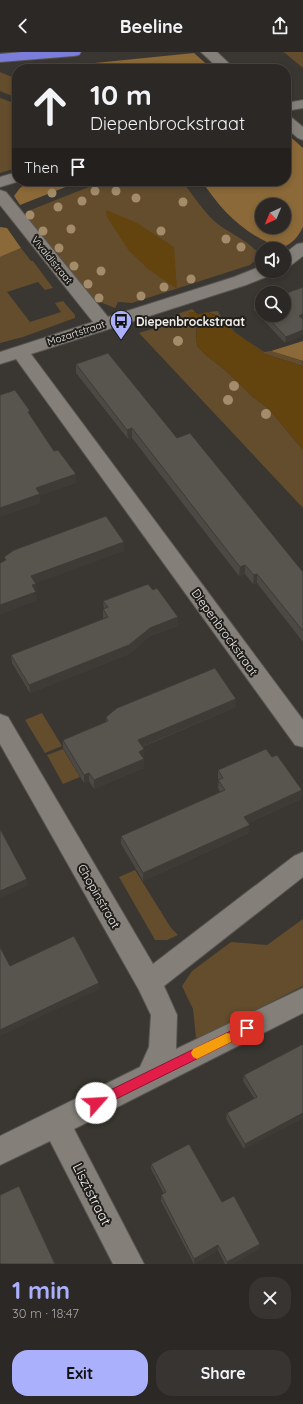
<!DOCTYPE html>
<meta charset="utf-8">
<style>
:root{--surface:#2c2825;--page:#383432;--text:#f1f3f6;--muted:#a6a6a7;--line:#484442;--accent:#aab0fb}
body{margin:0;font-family:Quicksand,sans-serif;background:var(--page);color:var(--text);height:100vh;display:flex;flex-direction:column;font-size:15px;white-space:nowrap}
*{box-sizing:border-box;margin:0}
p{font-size:13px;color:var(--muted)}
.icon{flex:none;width:22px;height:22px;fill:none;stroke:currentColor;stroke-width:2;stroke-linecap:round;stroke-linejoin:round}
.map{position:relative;height:1212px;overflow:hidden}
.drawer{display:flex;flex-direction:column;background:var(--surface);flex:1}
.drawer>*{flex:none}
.banner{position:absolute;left:12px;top:12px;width:279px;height:122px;border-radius:16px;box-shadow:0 2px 6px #0003,0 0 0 1px var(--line);background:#2c2825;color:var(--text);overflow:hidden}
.needle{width:26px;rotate:224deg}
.fabs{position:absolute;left:255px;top:146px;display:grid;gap:8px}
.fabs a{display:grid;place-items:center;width:36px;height:36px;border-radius:50%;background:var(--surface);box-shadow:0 2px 6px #0003,0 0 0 1px var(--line);font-size:20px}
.pin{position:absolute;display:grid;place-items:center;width:34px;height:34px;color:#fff;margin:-17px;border-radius:8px;box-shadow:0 2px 6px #0006}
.me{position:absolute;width:44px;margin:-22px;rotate:64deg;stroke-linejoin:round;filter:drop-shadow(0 0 3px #0008)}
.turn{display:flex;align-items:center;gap:14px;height:84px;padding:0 12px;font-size:18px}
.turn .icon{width:52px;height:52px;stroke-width:2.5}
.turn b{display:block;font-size:28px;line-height:34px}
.then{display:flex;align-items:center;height:38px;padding:0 12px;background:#0003;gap:8px;font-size:15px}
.round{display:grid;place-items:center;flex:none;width:42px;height:42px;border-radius:16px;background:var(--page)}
.overview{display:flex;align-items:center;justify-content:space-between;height:68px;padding:0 12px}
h1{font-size:24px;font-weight:700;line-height:30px;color:var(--accent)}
.button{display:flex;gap:8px;margin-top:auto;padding:8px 12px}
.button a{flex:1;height:46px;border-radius:16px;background:var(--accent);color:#111;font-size:16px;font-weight:700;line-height:46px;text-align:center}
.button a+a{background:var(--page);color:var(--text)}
header{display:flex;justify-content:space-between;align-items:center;height:52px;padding:0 12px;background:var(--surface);font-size:18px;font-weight:700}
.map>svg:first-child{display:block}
</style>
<header><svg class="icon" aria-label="back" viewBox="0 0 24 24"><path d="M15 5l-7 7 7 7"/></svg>Beeline<svg class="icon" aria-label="share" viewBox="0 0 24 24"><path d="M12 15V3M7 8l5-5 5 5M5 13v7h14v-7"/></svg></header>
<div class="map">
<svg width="303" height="1212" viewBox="0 0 303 1212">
<rect width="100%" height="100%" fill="#3a3631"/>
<path fill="#644d2d" d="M283,0H303V16L285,1Z
M0,20L17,27V46L0,39Z
M0,46L14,51L17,54V116L0,121Z
M104,129H182C192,142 202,157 213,168C226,180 248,188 258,201L257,207L250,213L132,251L118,250L115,256L95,248L23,163L28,159Z
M21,196L31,209H33L53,236L45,238L38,230L7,240L30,270L61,260L55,251L63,249L75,263V266L23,285L0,291V205Z
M192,257L197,262L194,263L197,266L196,288L198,295L207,304L225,318L253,345L269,357L303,398V456L139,281L158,275L180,261Z
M218,259C225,277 249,289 264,300L271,299L302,309L303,314L265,302L219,269L220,265L208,260Z
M42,661L62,694L45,701L25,668Z
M63,697L80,725L63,732L47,703Z
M135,818L171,876L178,883L167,888H155L119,825Z
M303,867V934L208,982L196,986L193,957L182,934L192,919L231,890L267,893Z"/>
<path fill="#8b6938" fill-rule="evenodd" d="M194,1L212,17H30L45,16Z
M286,81L303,96V175C298,185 293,191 282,196C247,185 221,159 202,129H286ZM262,153H284V175H262Z
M31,129H81L20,153L14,144L20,136Z
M0,175L7,176L21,196L0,205Z
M303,289V309L271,299Z"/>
<path fill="#63440e" d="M106,158L137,171L174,195L177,237L147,216L129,199L107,165Z
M207,260L219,266V269L265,302L303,314V398L269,357L253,345L225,318L207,304L198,295L196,288L198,266L196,263Z"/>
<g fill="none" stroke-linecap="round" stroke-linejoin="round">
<path fill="#63440e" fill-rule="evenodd" d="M189,260H195L210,274V278H204L189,264Z"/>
<g stroke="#575450" stroke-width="2">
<path id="minor" d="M201,0H217L235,17H219Z
M303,48V56L286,59V51Z
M286,64L291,65L303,75V88L298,86L286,76Z
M17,120V129H20L0,135V125Z
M0,138L6,140L108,265L234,225L259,215H262V219H273L271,223L246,233L31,302L303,668V695L295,693L16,307L0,312V300L93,270L0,153Z
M303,191V204L290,214L284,215V202L297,192Z
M0,662L8,665L153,912L294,804L303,800V825L164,934L177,963L176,997L303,936V961L74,1077L144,1212H113L50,1089L0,1113V1084L140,1015L149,995L151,963L139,938L0,692Z"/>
</g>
<g stroke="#575450" stroke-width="2">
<path id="highway" d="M22,0H81L79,3L74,4L0,10V2Z"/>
</g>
<use href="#minor" fill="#847f79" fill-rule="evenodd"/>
<use href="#highway" fill="#7a7dda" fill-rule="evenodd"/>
</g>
<g fill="#a48c6a">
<circle cx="95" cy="139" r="4.5"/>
<circle cx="116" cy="139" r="4.5"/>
<circle cx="52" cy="141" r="4.5"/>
<circle cx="136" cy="146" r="4.5"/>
<circle cx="82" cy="149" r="4.5"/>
<circle cx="183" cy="150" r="4.5"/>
<circle cx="58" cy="155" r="4.5"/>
<circle cx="30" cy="163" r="4.5"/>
<circle cx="71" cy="177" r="4.5"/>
<circle cx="43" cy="179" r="4.5"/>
<circle cx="161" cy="179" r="4.5"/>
<circle cx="226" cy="187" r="4.5"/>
<circle cx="241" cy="195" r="4.5"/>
<circle cx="59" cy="196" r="4.5"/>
<circle cx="74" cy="214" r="4.5"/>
<circle cx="101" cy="219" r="4.5"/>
<circle cx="191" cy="227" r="4.5"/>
<circle cx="88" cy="232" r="4.5"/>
<circle cx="164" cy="235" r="4.5"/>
<circle cx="141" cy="244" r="4.5"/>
<circle cx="99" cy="246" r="4.5"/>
<circle cx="178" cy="289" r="5"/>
<circle cx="234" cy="334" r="5"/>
<circle cx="228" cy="348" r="5"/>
<circle cx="266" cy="362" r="5"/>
</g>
<path fill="#4c4843" d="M303,235L285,291L254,258V252L262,249V263H284Z
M76,312L177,386L303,520V590L257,531L253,532L245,522L239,524L132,386L128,387L76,321Z
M103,549L178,574L150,584L129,602L30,641L12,611L11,603L104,567L103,566V557H104Z
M236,655L142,695L144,706H143L144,716L94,737L89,729L84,731L63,696V688L106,670V665Z
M272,705L302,738L301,747L248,771L249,781L143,829L121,792V784L220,740L218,736L219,728L218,727V718Z
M303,992V1066L244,1097L226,1067L227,1061L254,1046L243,1029L244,1023Z
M151,1112L222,1150L259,1197L232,1212H225L218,1198L194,1212L161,1149V1143L164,1142L151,1117Z"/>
<path fill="#3e3b37" d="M303,262V268L299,264Z
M303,278V284L285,291L286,285Z
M132,376V386L128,387L127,378Z
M76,422V431L40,444L41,451L0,465V456L36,436Z
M124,490V499L32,533L31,524Z
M245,513V522L239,524L240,515Z
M257,522V531L253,532L254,523Z
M36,532L37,541H36L37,549L0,563V553L32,533Z
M178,565V574L150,584L129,602L30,641L29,633L150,576Z
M236,647V655L138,696V688Z
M144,697V706L139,708V700Z
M144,707V716L94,737V728Z
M89,721V729L84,731V723Z
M302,738L301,747L243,773L244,765Z
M250,773L249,781L143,829V821Z
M27,827L28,834L0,846V839Z
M99,931L100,937L0,984V978Z
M303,1061V1066L244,1097L245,1092Z
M260,1192L259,1197L232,1212H227V1210Z
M218,1193V1198L194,1212V1207Z"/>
<path fill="#58544e" stroke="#3e3b37" d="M303,235V262L299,264L303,267V278L286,285L265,263H284V242Z
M262,249V260L254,252Z
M108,301L177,386L190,381L303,520V579L257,522L254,523L245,513L240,515L132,376L127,378L76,312Z
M15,338L30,359L28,360L54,399L58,398L76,422L36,436L40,442L0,456V343Z
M106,464L124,490L31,524L36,532L32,533L36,540L0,553V511L6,508L4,505L14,498Z
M148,532L153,538L157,536L178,565L150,576L129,593L29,633L11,603L108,565L103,557L108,555L103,549Z
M215,616L236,647L138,688L144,697L139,700L144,707L94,728L89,721L84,723L63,688L108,669L106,665L117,656Z
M266,697L272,705L277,703L302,738L244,765L250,773L143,821L121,784L225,738L218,728L223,726L218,718Z
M0,777L27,827L0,839Z
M74,884L99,931L0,978V895L10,914Z
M303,992V1061L245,1092L227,1061L257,1045L244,1023Z
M189,1092L222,1150L234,1144L260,1192L227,1210L218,1193L194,1207L161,1143L166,1140L151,1112Z
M19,1134L55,1212H0V1143Z"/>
<path fill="#e11d48" stroke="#92132f" d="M247,971L251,972L253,976L251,980L100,1055L96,1057L92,1055L91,1051L92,1047Z"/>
<path fill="#f59e0b" d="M227,981L231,982L232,986L231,990L197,1007L193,1005L191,1001L193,997Z"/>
<defs>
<g id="bus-pin" transform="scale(1.15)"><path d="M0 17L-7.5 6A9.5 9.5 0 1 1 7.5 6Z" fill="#aab0fb" stroke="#201e1b"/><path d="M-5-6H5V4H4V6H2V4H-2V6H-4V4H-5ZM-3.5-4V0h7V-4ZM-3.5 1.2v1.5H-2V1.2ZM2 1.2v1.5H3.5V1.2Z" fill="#111"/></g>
</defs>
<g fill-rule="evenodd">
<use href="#bus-pin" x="121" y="269"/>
</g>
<g text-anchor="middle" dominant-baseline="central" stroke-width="4" stroke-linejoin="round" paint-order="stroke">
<g font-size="10" fill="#f2efec" stroke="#201e1b">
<text transform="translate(52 208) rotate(51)">Vivaldistraat</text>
<text transform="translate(76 281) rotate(-18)">Mozartstraat</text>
</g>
<g font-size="12" font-weight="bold" fill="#f2efec" stroke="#201e1b" text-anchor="start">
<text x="136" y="269">Diepenbrockstraat</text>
</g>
<g font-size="12" fill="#f2efec" stroke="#201e1b">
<text transform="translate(225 580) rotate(54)">Diepenbrockstraat</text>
<text transform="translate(99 844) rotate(60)">Chopinstraat</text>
</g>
<g font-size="14" fill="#f2efec" stroke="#201e1b">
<text transform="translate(92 1142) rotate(63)">Lisztstraat</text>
</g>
</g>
</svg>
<div class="fabs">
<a><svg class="needle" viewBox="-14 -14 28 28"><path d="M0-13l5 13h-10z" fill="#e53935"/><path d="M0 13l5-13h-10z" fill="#a6a6a7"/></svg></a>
<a><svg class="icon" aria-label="sound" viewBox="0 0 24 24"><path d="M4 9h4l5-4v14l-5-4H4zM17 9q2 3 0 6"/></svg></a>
<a><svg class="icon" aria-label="search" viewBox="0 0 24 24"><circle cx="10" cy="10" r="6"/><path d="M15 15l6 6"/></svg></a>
</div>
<div class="pin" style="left:247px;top:976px;background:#d93025"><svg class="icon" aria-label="arrive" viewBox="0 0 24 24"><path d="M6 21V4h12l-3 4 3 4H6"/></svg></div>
<svg class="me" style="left:96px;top:1051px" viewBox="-20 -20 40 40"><circle r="19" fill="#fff"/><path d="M0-13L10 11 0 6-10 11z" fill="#e11d48"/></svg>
<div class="banner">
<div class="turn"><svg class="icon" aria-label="ahead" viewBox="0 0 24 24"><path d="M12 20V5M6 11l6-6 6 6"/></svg><div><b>10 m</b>Diepenbrockstraat</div></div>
<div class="then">Then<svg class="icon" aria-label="arrive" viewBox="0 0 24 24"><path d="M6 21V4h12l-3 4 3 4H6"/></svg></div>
</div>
</div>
<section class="drawer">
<div class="overview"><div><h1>1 min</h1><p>30 m · 18:47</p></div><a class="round"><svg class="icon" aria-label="close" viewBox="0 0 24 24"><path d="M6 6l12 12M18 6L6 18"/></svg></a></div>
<div class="button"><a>Exit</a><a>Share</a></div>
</section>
